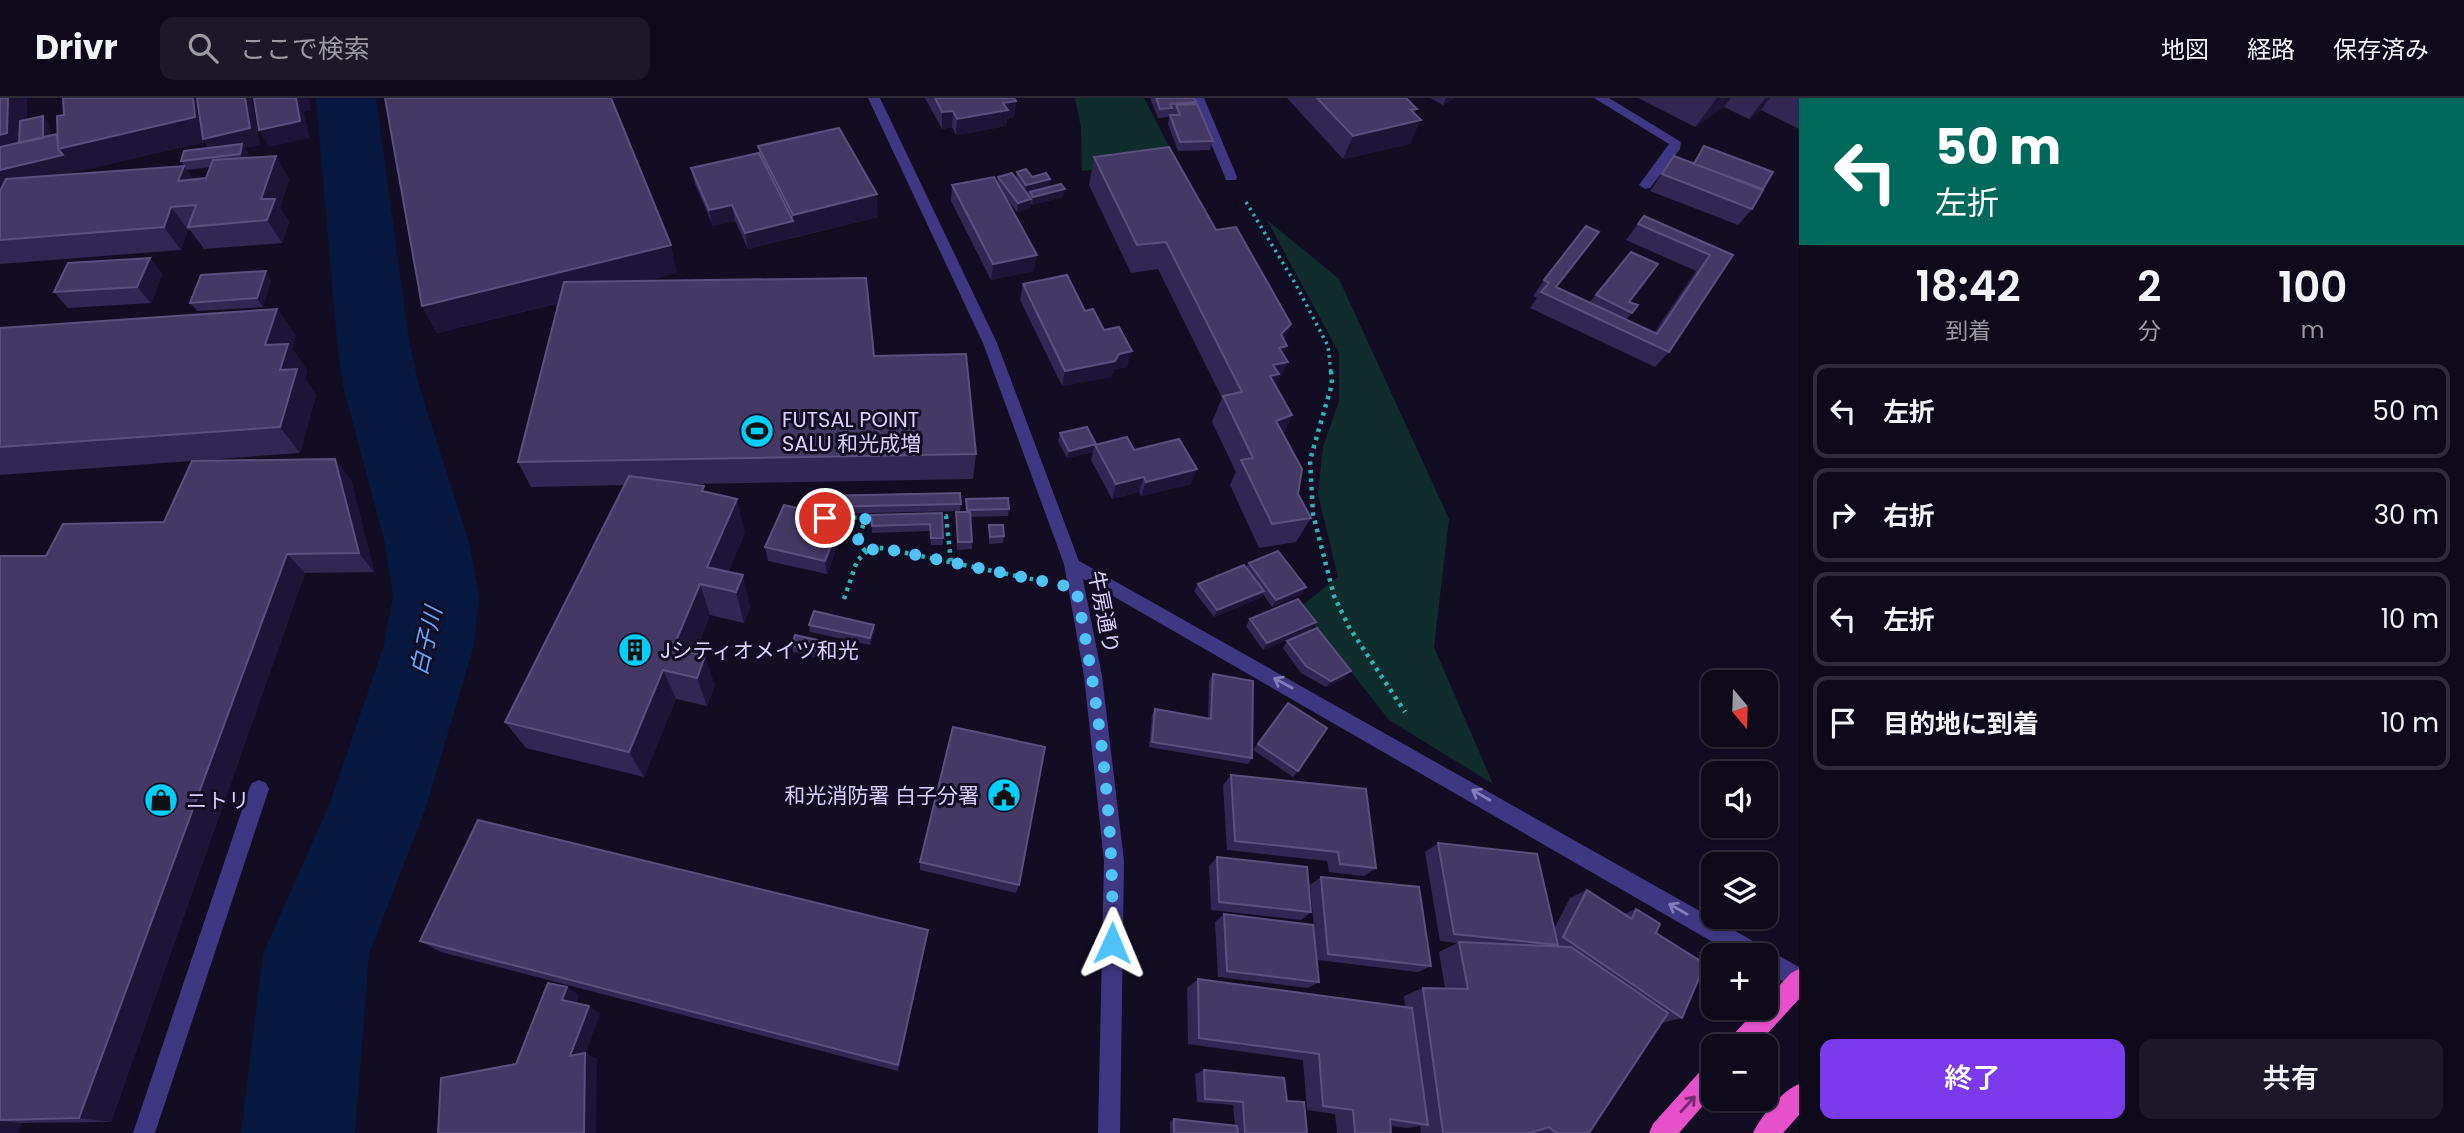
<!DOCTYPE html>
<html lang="ja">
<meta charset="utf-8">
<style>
:root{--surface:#0e0a1a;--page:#1c1827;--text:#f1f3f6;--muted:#9b9aa2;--line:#2e2b39;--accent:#7c3aed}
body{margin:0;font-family:Poppins,"Noto Sans JP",sans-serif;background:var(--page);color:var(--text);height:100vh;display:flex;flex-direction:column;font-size:26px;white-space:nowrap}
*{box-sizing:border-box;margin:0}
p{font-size:23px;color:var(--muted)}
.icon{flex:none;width:38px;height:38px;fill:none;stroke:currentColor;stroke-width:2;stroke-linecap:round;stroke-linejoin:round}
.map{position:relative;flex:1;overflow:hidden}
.details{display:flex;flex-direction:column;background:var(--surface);width:665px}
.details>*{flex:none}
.hud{background:#00695c;color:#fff;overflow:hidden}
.needle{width:46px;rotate:161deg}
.buttons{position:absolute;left:1701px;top:572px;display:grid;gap:14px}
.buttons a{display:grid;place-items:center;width:77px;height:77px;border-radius:14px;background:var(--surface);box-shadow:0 2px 5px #0004,0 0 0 2px var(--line);font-size:35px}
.pin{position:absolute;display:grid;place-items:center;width:60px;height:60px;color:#fff;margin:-30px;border:4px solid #fff;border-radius:50%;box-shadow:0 2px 7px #0007}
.me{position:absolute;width:77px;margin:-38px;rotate:1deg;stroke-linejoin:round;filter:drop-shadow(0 0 5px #0008)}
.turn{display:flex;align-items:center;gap:24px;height:147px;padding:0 21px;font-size:32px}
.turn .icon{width:91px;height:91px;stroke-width:2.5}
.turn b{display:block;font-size:49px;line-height:60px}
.eta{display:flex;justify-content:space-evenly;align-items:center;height:119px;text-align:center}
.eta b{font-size:42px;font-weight:600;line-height:49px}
.button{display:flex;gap:14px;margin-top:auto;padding:14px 21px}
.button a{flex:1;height:80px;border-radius:14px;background:var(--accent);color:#fff;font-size:28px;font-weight:600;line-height:80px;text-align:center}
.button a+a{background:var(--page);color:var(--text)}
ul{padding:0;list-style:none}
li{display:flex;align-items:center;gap:21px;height:94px;margin:0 14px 10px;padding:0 7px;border:4px solid var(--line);border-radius:14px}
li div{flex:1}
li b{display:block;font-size:26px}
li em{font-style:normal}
header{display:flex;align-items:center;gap:42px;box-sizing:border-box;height:98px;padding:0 35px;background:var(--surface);border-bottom:2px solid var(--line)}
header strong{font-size:33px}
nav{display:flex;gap:38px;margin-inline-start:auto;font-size:24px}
.search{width:490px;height:63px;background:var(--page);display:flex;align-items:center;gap:18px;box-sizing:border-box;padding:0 24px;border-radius:14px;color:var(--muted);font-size:26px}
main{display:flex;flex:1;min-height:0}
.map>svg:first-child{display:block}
</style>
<header>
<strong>Drivr</strong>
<div class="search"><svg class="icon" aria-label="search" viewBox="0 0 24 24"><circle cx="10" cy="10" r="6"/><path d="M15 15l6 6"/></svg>ここで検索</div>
<nav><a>地図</a><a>経路</a><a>保存済み</a></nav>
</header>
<main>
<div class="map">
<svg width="1799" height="1035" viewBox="0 0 1799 1035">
<rect width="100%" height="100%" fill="#130d23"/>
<path fill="#102c2d" d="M1075,0H1144L1176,62L1082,73L1081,30Z
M1267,122L1339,181L1449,421L1434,549L1493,686L1389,622L1300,509L1338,479L1318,396L1323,349L1339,303V255Z"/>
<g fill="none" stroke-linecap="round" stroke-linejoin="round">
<path fill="#081941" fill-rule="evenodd" d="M316,0H376L409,243L419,288L469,445L479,498L474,547L426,709L369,856L355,1035H241L263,856L330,705L384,547L393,498L385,445L343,288L337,243Z"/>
<path stroke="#2bb5b7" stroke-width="3.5" stroke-dasharray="2.5 4.5" stroke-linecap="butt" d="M1246,104L1295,185L1328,248L1331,275"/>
<path stroke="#2bb5b7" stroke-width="4.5" stroke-dasharray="3.5 5" stroke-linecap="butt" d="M1331,273L1332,286L1310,362L1313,416L1334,498L1349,529L1405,614
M937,418H946L951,464
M836,420L876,419
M865,453L858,442L866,419
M844,501L857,463L869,451L882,450L1041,483"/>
<path fill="#403783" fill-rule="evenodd" d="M1192,0H1204L1237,79L1236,82H1226L1225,79Z
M1594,0H1609L1681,44L1680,51L1650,90L1645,91L1639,87L1669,46Z
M259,682L266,685L269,691L155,1035H133L249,691L252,685Z"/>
<path fill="#403783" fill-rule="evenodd" d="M1072,459L1799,869V892L1766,874V858H1737L1066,471L1064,466L1066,461Z"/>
<path fill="#403783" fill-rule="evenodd" d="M868,0H880L997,245L1080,466L1102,578L1124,763L1120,1035H1098L1104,763L1084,578L1064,466L983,245Z"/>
<path fill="#e651c9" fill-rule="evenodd" d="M1799,871V901L1756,948H1728L1731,939L1758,910H1766V902L1791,875Z
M1713,966V996L1679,1035H1649L1653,1026L1704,969Z
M1799,986V1017L1783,1035H1753C1761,1018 1782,993 1799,986Z"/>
</g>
<path fill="#322652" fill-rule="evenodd" d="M925,0H1014L1016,3L1014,19L1007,21L1006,28L956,37L952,29L942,31Z
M1150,0H1194L1196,6L1213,43L1210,52L1178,53L1168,26L1169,19L1158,20Z
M1287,0H1406L1415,16L1410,46L1343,61Z
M1430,0H1454L1443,7Z
M1638,0H1799V31L1761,12L1749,21L1724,9L1695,29Z
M43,18L49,26L50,38L57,36V18L260,47L245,50L248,55L247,60L289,81L280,110L289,124L282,145L204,151L190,132H188L181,152L0,166V93L1,91H0L27,21ZM205,44L209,50L181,63L187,72L211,69L206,80L193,81L184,68L61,77Z
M758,48L878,119L748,151L735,123L713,128L695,86L691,70L759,55Z
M1704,48L1752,111L1738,127L1650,93L1674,58L1693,65Z
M1094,59L1216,132L1291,226L1284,242L1283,257L1276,289L1292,317L1283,336L1298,396L1311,420L1296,444L1259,450L1230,387L1236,374L1212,324L1222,300L1158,171L1131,175L1089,87Z
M1017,74L1032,79L1063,99L1032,107L1031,105L1030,110L1017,114L1003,96L1034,173L991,182L951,103L952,87L997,85L998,79L1016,81Z
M1644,118L1733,157L1669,254L1655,269L1530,210L1537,200L1533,198L1544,182L1587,150L1556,190L1589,205L1631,154L1629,204L1638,207L1626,222L1654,235L1696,173L1626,142Z
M150,160L162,176L151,205L68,210L54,194Z
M677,175L645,183L874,258L976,356L973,381L688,386L706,394L745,435L728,474L750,509L744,525L710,517L695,555L715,587L707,608L676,601L644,679L526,650L505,624L624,387L531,389L518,364L559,205L437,235L422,208Z
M271,181L263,209L197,213L190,205Z
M1023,186L1085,213L1104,232L1127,269L1115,271L1111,279L1062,288L1020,202Z
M277,211L296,238L292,251L307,272L305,281L316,297L300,355L0,377V230Z
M1060,335L1096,347L1134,352L1191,386L1141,398L1139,394L1112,401L1091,362L1093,354L1067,360L1058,343Z
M351,382L374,474L305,475L111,1024L22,1025L0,1035V458H46L164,424Z
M966,401L1009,411L1008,418L970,419L972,444V451L957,452L956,414H966Z
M961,406L960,413L826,416L843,434L827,476L768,463L765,449L819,415L818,409Z
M942,415L943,447H931L930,433L872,435L871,417Z
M989,427L1004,438L1003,445L989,446Z
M1249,465L1306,489L1302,496L1272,509L1263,496L1260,500L1214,519L1194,493L1198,486L1246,469Z
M1250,521L1312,531L1263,552L1246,528Z
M809,527H874L875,533L870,547L810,534Z
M1287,543L1345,580L1326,589L1301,575L1283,550Z
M831,545V551L828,562L793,554L792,548Z
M1213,576L1252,660L1248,666L1149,649L1152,617L1155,611L1208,620L1209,583Z
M1288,605L1298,673L1293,679L1253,652Z
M1231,677L1376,770L1364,778L1329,774L1327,763L1227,752L1223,687Z
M1438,745L1554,831L1570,800L1587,792L1624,816L1636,811L1656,835L1682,920L1661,925L1589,1035H1421L1420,1028L1407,1030L1391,1028V1035H1337L1335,1016L1307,1012L1303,962L1188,946L1187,890L1198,881L1405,909L1404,898L1423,890H1445L1439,854L1457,845L1440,843L1425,754Z
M1217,759L1311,814L1301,822L1211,812L1209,768Z
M920,764L1019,787L1016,795L920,772Z
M1321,779L1431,868L1418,874L1317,862L1310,787Z
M1224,816L1319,884L1308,890L1218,879L1215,824Z
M928,832L926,844L898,973L441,854L420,843Z
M1204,972L1287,1003L1307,1035H1170V1023L1174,1021L1235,1028L1233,1007L1197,1004L1195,976Z"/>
<path fill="#1e1437" d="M8,0H27V48L43,18L49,26L50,53L0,64V37Z
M193,0H252L260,47L245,50L248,55L245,65L240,56L214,57L205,44L0,91V72Z
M296,0H309L311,12L304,14L310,40L269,49L259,32Z
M1446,0H1454L1443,7Z
M1717,0H1731L1724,9L1695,29Z
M1765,0H1770L1761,12L1749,21Z
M1016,3L1014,19L1007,21L1006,28L956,37L957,21L1003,5Z
M1417,11L1411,25L1421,22L1410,46L1343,61L1353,38L1411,12Z
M953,13L952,29L942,31V14Z
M276,58L289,81L280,110L289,124L282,145L267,122L261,101Z
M184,68L200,91L178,83Z
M1050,81L1049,89L1025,95L1026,87Z
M1065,91L1063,99L1032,107L1033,99Z
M877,96L878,119L795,139L793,117Z
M1031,101L1030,110L1017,114L1018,105Z
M732,107L735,123L713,128L709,112Z
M171,109L188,132L181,152L164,129Z
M793,123L795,139L748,151L745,135Z
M1599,134L1587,150L1550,198L1556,189Z
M671,147L677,175L437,235L422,208Z
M1037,157L1034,173L991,182L993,166Z
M150,160L162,176L151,205L137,189Z
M266,173L271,181L263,209L257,200Z
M277,211L296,238L292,251L307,272L305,281L316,297L300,355L280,329V272L265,247Z
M1291,226L1281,249L1287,248L1279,265L1288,264L1275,290L1261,293L1281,236Z
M1132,253L1127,269L1115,271L1111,279L1062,288L1065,273L1119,256Z
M1292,317L1279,343L1276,323Z
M1095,347L1093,354L1067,360L1069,353Z
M335,361L351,382L374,474L359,455Z
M1197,371L1191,386L1141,398L1146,384Z
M1144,379L1139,394L1112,401L1116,386Z
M737,401L745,435L721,491L707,469Z
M842,420L843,434L827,476L825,463Z
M287,456L305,475L111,1024L79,1020Z
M743,477L750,509L744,525L736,494Z
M700,486L710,517L686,577L673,550Z
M1306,489L1302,496L1272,509L1276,502Z
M1264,493L1260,500L1214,519L1217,512Z
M1316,524L1312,531L1263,552L1267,545Z
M874,527L875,533L870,547V540Z
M831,545V551L828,562L827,555Z
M705,558L715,587L707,608L697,580Z
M663,572L676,601L644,679L629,654Z
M1351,573L1345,580L1326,589L1331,583Z
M928,832L926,844L898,973V967Z
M567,889L579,897L574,910L562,902Z
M589,908L600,916L586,955L597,961L596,1035H584L570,958Z
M0,1023L22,1025L18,1035H0Z"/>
<path fill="#443865" stroke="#5b507d" stroke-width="2" d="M0,0H8L7,35L0,37Z
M63,0H193L195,19L58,51L57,18L64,17Z
M197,0H245L250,30L203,41Z
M254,0H296L300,23L259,32Z
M385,0H611L671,147L422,208Z
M935,0H1014L1016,3L1003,5L1008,12L957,21L953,13L942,14Z
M1156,0H1194L1196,4L1170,6L1172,10L1160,11Z
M1317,0H1406L1417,11L1411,12L1421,22L1353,38Z
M1197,6L1213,43L1180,44L1170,17H1180L1176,7Z
M43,18V40L19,45L20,23Z
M839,30L877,96L793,117L758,48Z
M57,36L58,51L63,57L0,72V49Z
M242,46L240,56L181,63L184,53Z
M1704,48L1773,74L1763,91L1694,66Z
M1169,49L1216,132L1236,129L1291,226L1281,236L1287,248L1279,250L1288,264L1273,267L1279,276L1270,278L1292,317L1276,323L1302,371L1298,396L1311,420L1272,426L1241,362L1253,360L1223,298L1242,294L1166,144L1137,147L1094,59Z
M759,55L793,123L745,135L732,107L709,112L691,70Z
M276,58L261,101H275L267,122L188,129L196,107L171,109L164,129L0,142V93L6,81L184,68L178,83L206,80L213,62Z
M1674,58L1763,92L1752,111L1662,76Z
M1026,71L1032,79L1046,75L1050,81L1026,87L1017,74Z
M1012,75L1031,101L1018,105L998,79Z
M994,79L1037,157L993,166L952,87Z
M1061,86L1065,91L1033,99L1030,94Z
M1644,118L1733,157L1669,254L1541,194L1549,185L1544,182L1586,128L1599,134L1556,189L1657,236L1710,157L1638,126Z
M1631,154L1658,166L1629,204L1638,207L1632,215L1596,197Z
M150,160L137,189L54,194L68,165Z
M266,173L257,200L190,205L201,177Z
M1067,177L1085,213L1093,211L1104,232L1119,229L1132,253L1119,256L1115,263L1065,273L1023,186Z
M866,180L874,258L966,256L976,356L518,364L564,184Z
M277,211L265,247L288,246L280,272L297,271L280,329L0,349V230Z
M1087,329L1096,346L1069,353L1060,335Z
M1127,339L1134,352L1179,341L1197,371L1146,384L1144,379L1116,386L1095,347Z
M335,361L359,455L287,456L79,1020L0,1022V458H46L63,426L164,424L192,363Z
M629,378L704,388L702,393L737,401L707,469L743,477L736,494L700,486L673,550L705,558L697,580L663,572L629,654L505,624Z
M960,395L961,406L818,409L819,398Z
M1008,400L1009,411L967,412L966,401Z
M784,407L842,420L825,463L765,449Z
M956,414H970L972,444H958Z
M942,415L943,440H931L930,426L872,428L871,417Z
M989,427H1003L1004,438L990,439Z
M1278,453L1306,489L1276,502L1249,465Z
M1244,467L1264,493L1217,512L1198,486Z
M1298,501L1316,524L1267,545L1250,521Z
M814,513L874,527L870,540L809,527Z
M1317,530L1351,573L1331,583L1306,568L1287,543Z
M795,537L831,545L827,555L792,548Z
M1213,576L1253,583L1252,660L1152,644L1155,611L1211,621Z
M1288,605L1327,630L1298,673L1258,646Z
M953,629L1045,649L1019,787L920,764Z
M1231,677L1366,691L1376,770L1340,766L1338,754L1235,743Z
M478,722L928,832L898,967L420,843Z
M1438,745L1537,756L1558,847L1454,836Z
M1217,759L1307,769L1311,814L1219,804Z
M1321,779L1419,789L1431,868L1328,856Z
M1587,792L1632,821L1636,811L1660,826L1656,835L1705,866L1682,920L1563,839Z
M1224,816L1313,827L1319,884L1227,873Z
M1459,844L1571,849L1668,915L1589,1035H1556L1549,1029L1530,1035H1443L1423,890L1468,891Z
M1198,881L1412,910L1428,1027L1390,1021L1391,1035H1355L1353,1012L1323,1008L1319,956L1199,940Z
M548,885L567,889L562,902L589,908L570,958L585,955L584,1035H438L441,980L516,966Z
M1204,972L1284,980L1287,1003L1304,1004L1307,1035H1245L1243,1004L1205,1001Z
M1174,1021L1237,1028L1238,1035H1174Z"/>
<defs><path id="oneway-shaft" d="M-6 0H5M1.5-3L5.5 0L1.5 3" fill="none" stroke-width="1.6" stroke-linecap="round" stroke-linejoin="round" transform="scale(1.75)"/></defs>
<g stroke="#857cbb">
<use href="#oneway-shaft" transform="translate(1283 585) rotate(-151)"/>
<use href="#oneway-shaft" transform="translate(1481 697) rotate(-150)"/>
<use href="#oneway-shaft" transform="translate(1678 811) rotate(-150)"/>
</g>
<use stroke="#722c6e" href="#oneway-shaft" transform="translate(1688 1006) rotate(-48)"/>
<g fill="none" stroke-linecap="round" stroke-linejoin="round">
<path stroke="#4fc3f7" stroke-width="12" stroke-dasharray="0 21.6" d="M825,420L866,419L858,442L865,453L882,450L1076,490C1099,608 1115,725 1112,845"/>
</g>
<defs>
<g id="stadium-disc" transform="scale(1.75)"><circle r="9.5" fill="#00cefb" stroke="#130d23"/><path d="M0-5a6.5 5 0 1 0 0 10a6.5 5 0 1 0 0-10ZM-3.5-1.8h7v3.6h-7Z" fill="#111"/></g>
<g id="building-disc" transform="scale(1.75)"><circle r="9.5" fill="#00cefb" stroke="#130d23"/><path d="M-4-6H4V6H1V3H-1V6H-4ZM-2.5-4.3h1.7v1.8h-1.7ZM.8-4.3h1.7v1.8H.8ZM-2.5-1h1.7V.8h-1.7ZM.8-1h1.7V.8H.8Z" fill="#111"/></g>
<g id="civic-disc" transform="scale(1.75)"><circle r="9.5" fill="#00cefb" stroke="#130d23"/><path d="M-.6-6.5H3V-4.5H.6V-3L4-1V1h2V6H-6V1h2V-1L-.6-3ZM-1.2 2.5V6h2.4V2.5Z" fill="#111"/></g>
<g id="shop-disc" transform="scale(1.75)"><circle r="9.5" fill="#00cefb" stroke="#130d23"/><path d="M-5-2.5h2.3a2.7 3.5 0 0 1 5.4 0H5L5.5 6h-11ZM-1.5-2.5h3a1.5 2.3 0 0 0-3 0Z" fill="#111"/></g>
</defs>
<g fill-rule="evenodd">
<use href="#stadium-disc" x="757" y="333"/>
<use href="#building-disc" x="635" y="552"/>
<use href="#civic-disc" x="1004" y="697"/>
<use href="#shop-disc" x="161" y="702"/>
</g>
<g text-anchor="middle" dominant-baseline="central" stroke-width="6" stroke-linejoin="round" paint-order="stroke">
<g font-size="21" fill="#d9d0ff" stroke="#130d23" text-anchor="start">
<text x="782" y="321">FUTSAL POINT<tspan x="782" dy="24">SALU 和光成増</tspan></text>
<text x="660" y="552">Jシティオメイツ和光</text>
<text x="979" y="697" text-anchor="end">和光消防署 白子分署</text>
<text x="186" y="702">ニトリ</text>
</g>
<g font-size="21" fill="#d9d0ff" stroke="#130d23">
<text transform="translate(1104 514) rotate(79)">牛房通り</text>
</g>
<g font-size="23" font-style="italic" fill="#5ea8ff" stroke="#130d23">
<text transform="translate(426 543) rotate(-77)">白子川</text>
</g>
</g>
</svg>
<div class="buttons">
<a><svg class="needle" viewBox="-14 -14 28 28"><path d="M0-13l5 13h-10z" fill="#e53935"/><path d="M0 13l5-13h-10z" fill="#9b9aa2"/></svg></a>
<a><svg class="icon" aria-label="sound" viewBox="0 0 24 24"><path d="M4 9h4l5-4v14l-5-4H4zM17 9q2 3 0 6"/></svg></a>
<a><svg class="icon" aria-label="layers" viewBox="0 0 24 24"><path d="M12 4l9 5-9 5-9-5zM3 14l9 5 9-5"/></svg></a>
<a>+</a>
<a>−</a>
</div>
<div class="pin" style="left:825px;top:420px;background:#d93025"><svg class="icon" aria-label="arrive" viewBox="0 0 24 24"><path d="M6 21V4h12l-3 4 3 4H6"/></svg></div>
<svg class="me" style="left:1112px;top:845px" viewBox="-20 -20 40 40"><path d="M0-17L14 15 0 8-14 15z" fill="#4fc3f7" stroke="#fff" stroke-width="4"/></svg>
</div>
<section class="details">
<div class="hud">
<div class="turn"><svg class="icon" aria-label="left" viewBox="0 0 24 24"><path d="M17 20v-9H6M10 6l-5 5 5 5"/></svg><div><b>50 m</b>左折</div></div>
</div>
<div class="eta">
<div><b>18:42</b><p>到着</p></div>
<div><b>2</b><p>分</p></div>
<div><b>100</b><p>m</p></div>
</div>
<ul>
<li><svg class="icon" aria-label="left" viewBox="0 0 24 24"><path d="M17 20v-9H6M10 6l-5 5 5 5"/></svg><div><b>左折</b></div><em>50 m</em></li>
<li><svg class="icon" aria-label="right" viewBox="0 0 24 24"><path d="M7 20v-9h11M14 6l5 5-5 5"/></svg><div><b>右折</b></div><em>30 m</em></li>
<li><svg class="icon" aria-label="left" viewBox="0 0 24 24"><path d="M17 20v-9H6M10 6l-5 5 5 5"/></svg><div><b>左折</b></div><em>10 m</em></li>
<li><svg class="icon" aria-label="arrive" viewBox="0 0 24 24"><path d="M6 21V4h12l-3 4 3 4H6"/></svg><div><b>目的地に到着</b></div><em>10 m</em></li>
</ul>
<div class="button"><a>終了</a><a>共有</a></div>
</section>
</main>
